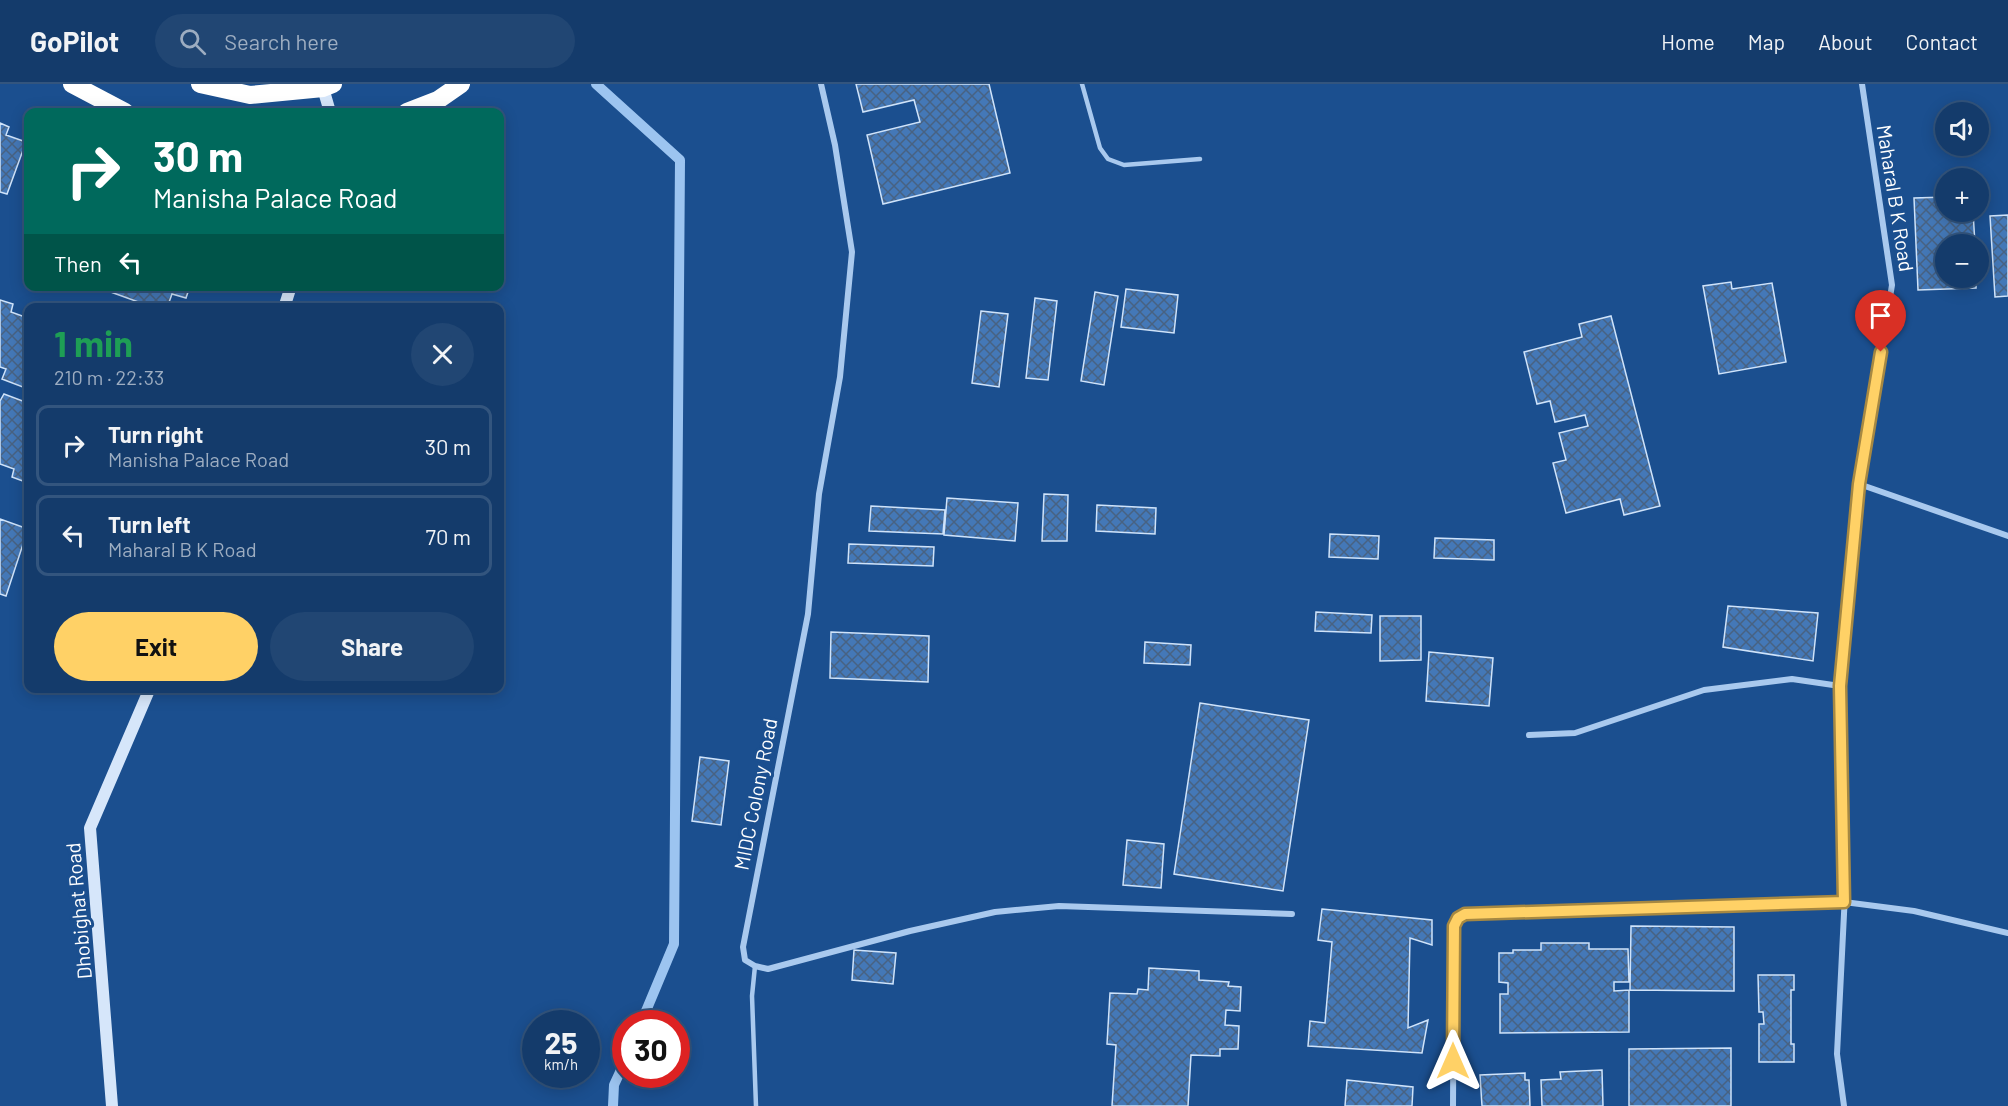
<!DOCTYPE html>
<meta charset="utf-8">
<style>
:root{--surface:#143b6b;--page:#214673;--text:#f1f3f6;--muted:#9dadc1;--line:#33557e;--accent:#ffd166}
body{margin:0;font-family:Barlow,sans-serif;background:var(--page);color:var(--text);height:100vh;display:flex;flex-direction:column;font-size:22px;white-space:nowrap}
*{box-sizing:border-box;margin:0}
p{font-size:20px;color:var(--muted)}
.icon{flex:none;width:33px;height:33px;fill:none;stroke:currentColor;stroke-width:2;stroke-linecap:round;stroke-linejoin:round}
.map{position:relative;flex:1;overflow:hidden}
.sheet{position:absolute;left:24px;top:219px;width:480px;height:390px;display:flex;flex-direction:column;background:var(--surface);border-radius:12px;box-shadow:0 3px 15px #0003,0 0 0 2px var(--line)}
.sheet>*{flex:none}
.top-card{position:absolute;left:24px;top:24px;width:480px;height:183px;border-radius:12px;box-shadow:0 3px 15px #0003,0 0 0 2px var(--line);background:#00695c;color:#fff;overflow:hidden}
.buttons{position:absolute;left:1935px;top:18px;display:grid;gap:12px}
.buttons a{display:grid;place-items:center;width:54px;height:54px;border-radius:50%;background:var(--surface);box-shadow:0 3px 15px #0003,0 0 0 2px var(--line);font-size:30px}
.speed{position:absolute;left:522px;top:926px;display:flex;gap:12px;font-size:30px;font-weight:700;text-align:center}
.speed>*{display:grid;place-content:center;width:78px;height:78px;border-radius:50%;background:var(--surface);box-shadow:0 3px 15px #0003,0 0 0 2px var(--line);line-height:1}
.speed small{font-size:15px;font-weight:400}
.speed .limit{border:9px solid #d22;background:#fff;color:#111}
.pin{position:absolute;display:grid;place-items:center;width:51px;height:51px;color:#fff;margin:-62px -26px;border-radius:50% 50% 50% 0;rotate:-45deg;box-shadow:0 0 6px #0007}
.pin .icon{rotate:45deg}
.me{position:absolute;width:66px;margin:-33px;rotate:0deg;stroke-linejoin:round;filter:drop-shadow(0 0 4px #0008)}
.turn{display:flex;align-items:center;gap:21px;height:126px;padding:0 30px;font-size:27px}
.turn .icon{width:78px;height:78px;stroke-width:2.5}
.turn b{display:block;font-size:42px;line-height:51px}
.then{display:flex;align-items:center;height:57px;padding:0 30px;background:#0003;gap:12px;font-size:22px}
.round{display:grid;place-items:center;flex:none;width:63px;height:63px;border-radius:32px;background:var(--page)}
.headline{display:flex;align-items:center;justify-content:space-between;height:102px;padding:0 30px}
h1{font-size:36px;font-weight:700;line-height:45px;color:#1e9e55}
.action{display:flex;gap:12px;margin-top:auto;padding:12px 30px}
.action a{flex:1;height:69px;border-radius:36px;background:var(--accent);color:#111;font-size:24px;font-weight:700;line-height:69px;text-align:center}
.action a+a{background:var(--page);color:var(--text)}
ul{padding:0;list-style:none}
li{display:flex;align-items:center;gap:18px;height:81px;margin:0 12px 9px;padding:0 18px;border:3px solid var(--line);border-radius:12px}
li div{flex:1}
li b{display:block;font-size:22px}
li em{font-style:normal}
header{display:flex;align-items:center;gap:36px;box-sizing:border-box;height:84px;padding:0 30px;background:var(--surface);border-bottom:2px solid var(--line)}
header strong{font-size:28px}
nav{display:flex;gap:33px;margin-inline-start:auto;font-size:21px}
.search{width:420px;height:54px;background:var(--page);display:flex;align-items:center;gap:15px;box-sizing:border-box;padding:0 21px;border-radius:33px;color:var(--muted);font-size:22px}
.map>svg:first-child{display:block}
</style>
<header>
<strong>GoPilot</strong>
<div class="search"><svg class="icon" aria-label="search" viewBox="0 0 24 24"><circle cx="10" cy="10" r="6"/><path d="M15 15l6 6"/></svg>Search here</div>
<nav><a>Home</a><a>Map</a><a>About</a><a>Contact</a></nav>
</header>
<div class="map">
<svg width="2008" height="1022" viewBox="0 0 2008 1022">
<defs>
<pattern id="building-cross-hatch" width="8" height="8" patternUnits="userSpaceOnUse" patternTransform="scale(1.5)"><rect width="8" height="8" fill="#4478b7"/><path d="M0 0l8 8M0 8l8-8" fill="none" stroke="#486282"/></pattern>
</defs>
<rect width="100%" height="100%" fill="#1b4f8f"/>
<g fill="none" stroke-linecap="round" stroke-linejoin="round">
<path stroke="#9cc4f0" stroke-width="10" d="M596,0L680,76L674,860L641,939
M613,1022L614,1001L626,975"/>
</g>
<path fill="url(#building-cross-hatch)" stroke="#cfe3fa" stroke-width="1.5" d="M856,0H989L1010,89L883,120L867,51L920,38L914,16L863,28Z
M0,39L9,43L6,51L26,58L7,110L0,108Z
M1946,113V128H1973L1975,160H1946V194H1976V204L1918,206L1914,114Z
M2008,131V212L1995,213L1990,132Z
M1731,198L1732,205L1772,199L1786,278L1719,290L1703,202Z
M94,202H190L186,214L172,210L167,224H155Z
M1126,205L1178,211L1174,249L1121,243Z
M1095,208L1118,212L1104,301L1081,297Z
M1035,214L1057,217L1048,296L1026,294Z
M0,216L13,220L11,228L28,234V305L2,295L6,285L0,283Z
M981,227L1008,230L999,303L972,299Z
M1611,232L1660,422L1624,431L1620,415L1566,429L1553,379L1566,376L1559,349L1588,342L1585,331L1555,338L1550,317L1537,320L1524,268L1582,253L1579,240Z
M4,310L28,319V399L12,393L14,385L0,380V317Z
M1044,410L1068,411L1067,457H1042Z
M947,414L1018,419L1015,457L944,451Z
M1097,421L1156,424L1155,450L1096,447Z
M871,422L945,426L943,450L869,447Z
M0,435L28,445L6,512L0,510Z
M1330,450L1379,452L1378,475L1329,473Z
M1435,454L1494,456V476L1434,474Z
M849,460L934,463L933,482L848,479Z
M1728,522L1818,529L1813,577L1723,563Z
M1316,528L1372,531L1371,549L1315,547Z
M1380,532H1421V576L1380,577Z
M831,548L929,552L928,598L830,594Z
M1145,558L1191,561L1190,581L1144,579Z
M1429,568L1493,574L1489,622L1426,617Z
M1200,619L1309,636L1283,807L1174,790Z
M700,673L729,677L721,741L692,737Z
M1127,756L1164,760L1161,804L1123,801Z
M1322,825L1432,836V861L1410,854L1408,944L1428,936L1422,969L1308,962L1310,937L1325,939L1332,858L1318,856Z
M1631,842L1734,843V907L1630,906Z
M1541,859H1589V865H1628L1629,898H1614V907L1629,906V948L1500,949V910H1508V899L1499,898V869H1513V866H1541Z
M854,866L896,869L893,900L852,896Z
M1149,884L1199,887V896L1229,898L1228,902L1241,903L1240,927L1226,926L1225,941L1239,942L1238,965H1220V972L1191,971L1188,1022H1112L1116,961L1107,960L1110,909L1137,910L1138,905L1148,906Z
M1758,891H1794V906H1791V960H1794V978H1759V940H1764L1763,928H1759Z
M1731,964V1022H1629V965Z
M1602,986L1603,1022H1542L1541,996L1561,995L1560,988Z
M1525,989V996H1529L1530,1022H1482L1480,991Z
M1347,996L1413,1003L1412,1022H1345Z"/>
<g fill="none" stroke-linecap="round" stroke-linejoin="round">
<path stroke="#a9c9ee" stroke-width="4.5" d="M1082,0L1100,64L1108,75L1124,81L1200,75
M755,882L752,912L756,1022"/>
<path stroke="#a9c9ee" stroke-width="6" d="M821,0L835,61L852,168L840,293L819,410L808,530L743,863L745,876L755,882L768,885L910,847L995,828L1059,822L1292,830
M1859,400L2008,452
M1529,651L1575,649L1704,606L1792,595L1840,602
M1453,1022L1454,842L1458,834L1465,830L1844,818L1914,827L2008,849
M1844,1022L1837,970L1845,810L1840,602L1859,400L1892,201L1862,0"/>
<path stroke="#d6e6fa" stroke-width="12" d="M323,4L330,28
M284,224L291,202
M112,1022L90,744L150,604"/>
<path stroke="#fff" stroke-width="18" d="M72,0L125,28
M200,0L250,11L323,4L333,0
M407,28L438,16L461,0"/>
</g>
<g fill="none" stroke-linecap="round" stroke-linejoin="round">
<g stroke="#a68842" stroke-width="15">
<path id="route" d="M1453,977L1454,842L1458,834L1465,830L1844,818L1840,602L1859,400L1881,268"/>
</g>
<use href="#route" stroke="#ffd166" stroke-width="10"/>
</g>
<g text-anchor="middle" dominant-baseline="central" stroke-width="6" stroke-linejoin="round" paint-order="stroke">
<g font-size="20" fill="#fff" stroke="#1b4f8f">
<text transform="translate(1896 114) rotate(81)">Maharal B K Road</text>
<text transform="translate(755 710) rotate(-79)">MIDC Colony Road</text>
<text transform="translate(78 827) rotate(-95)">Dhobighat Road</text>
</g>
</g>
</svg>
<div class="buttons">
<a><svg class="icon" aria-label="sound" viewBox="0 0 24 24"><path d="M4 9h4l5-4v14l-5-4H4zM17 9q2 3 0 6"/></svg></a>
<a>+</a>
<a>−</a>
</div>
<div class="speed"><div>25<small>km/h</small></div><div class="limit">30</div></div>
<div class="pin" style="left:1881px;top:268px;background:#d93025"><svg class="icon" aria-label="arrive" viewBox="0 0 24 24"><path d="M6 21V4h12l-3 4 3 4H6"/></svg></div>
<svg class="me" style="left:1453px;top:977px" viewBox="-20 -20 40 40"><path d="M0-17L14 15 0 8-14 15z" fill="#ffd166" stroke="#fff" stroke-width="4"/></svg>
<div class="top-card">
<div class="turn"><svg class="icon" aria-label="right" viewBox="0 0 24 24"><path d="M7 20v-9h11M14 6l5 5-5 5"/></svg><div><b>30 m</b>Manisha Palace Road</div></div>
<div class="then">Then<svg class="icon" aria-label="left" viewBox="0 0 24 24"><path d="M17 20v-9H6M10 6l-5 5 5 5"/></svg></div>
</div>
<section class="sheet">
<div class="headline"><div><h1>1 min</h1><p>210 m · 22:33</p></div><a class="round"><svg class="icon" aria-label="close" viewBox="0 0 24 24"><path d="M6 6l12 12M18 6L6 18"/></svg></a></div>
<ul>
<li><svg class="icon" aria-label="right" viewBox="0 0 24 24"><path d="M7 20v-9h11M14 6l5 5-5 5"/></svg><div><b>Turn right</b><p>Manisha Palace Road</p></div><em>30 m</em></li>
<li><svg class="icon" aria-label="left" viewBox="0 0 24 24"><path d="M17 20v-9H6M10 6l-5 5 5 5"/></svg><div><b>Turn left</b><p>Maharal B K Road</p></div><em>70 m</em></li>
</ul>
<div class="action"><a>Exit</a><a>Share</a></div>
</section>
</div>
